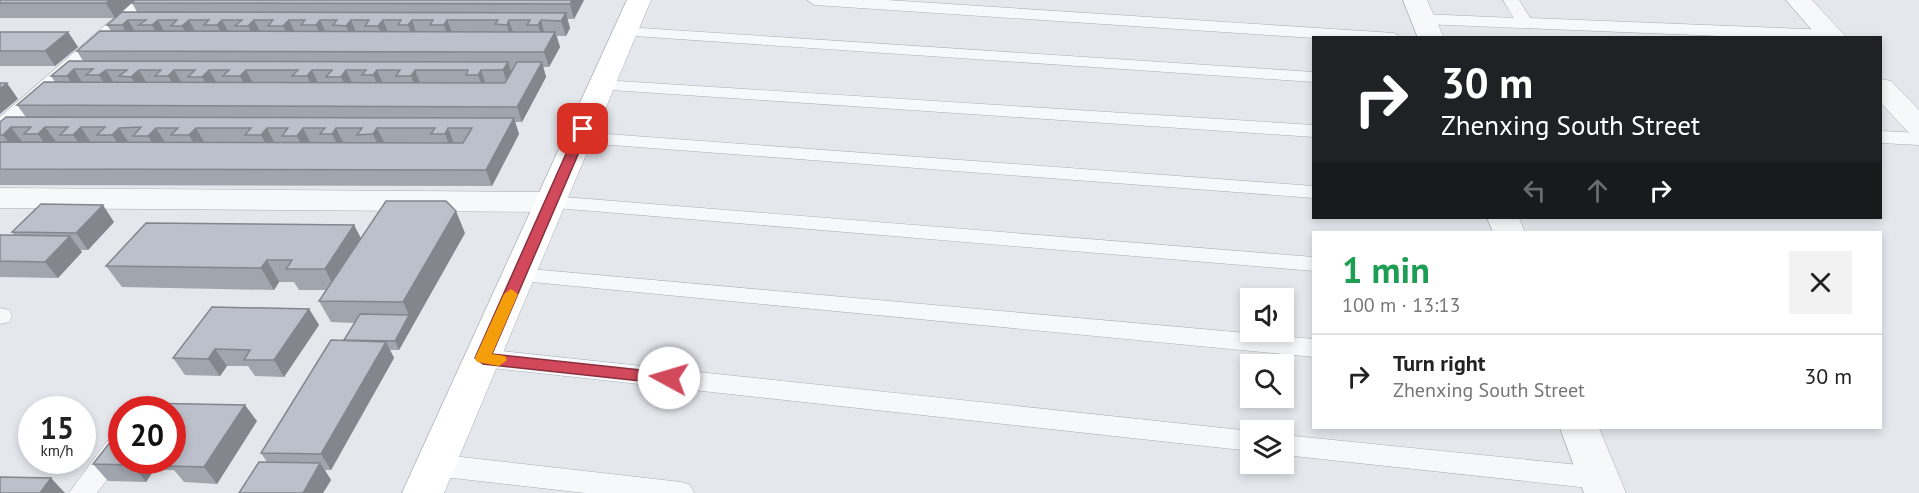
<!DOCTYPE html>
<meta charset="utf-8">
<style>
:root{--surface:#fff;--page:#f2f2f2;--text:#222;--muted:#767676;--line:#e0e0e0}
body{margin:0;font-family:"PT Sans",sans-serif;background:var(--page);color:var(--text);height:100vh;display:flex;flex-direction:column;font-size:22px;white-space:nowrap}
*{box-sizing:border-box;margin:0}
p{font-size:20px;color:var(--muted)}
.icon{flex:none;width:33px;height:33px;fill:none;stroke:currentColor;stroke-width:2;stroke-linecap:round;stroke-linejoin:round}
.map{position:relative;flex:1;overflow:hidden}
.side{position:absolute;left:1312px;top:231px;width:570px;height:198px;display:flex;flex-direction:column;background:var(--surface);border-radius:0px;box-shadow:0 3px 9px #0003}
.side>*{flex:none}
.guide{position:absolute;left:1312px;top:36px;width:570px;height:183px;border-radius:0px;box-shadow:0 3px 9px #0003;background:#202124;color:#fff;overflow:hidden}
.fabs{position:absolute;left:1240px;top:288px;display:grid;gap:12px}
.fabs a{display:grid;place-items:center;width:54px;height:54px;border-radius:0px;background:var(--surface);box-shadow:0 3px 9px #0003;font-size:30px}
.speed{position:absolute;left:18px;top:396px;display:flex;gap:12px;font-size:30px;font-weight:700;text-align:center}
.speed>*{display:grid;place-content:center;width:78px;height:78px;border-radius:50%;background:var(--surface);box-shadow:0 3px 9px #0003;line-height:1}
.speed small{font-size:15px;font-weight:400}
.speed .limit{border:9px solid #d22;background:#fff;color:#111}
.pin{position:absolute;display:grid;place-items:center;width:51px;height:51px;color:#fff;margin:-26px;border-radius:12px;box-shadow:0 3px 9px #0006}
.me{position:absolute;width:66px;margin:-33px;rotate:276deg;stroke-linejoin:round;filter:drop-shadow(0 0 4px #0008)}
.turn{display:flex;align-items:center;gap:21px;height:126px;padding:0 30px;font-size:27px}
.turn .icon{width:78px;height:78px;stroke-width:2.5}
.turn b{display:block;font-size:42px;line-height:51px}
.lanes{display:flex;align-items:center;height:57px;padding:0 30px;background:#0003;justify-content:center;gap:30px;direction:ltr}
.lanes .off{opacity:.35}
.round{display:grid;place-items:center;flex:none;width:63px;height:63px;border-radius:0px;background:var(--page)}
.summary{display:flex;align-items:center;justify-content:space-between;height:102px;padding:0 30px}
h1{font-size:36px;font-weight:600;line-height:45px;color:#1e9e55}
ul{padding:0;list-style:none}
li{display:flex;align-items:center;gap:18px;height:84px;padding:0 30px;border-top:2px solid var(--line)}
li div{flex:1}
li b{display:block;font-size:22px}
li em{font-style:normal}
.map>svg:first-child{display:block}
</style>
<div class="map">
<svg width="1919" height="493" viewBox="0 0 1919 493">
<rect width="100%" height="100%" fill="#e4e7ec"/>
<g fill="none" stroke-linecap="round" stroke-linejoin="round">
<g stroke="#a9aeb7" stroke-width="1">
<path id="lane" d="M807,0H887L1394,33L1402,38H1314L815,5Z
M1503,0H1519L1530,18L1831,30L1839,35L1837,38H1770L1423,24L1415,19L1423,14L1514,18Z
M625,27L1314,72V82L619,35L617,32Z
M602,80L1314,125V137L596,89L593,85L596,81Z
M1881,131L1919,133V145L1881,143Z
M579,132L1314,186V198L572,142L570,138Z
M551,196L1314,257V271L544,207L541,202L544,197Z
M519,268L1314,339V357L511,280L508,275L511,270Z
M0,308L9,310L12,316L9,322L0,324Z
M483,349L1251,431V451L483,367L475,364L471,358L475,352Z
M1284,435L1599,467L1608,470L1612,478L1608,486L1599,489L1284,455Z
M116,438L122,440V460L97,493H69L107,441Z
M435,454L681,482L690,485L694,493H585L435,476L426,472L422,465L426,458Z"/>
</g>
<g stroke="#a9aeb7" stroke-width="1">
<path id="street" d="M134,0H161L10,138L0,141V117Z
M1403,0H1427L1444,38H1418Z
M1786,0H1812L1847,38H1819Z
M1881,79L1891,81L1919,110V136L1909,133L1881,103Z
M0,188L551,192L562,195L567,202L562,209L551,212L0,208Z
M1487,218H1519L1525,232H1493Z
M1560,428H1599L1626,493H1584Z"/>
</g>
<g stroke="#a9aeb7" stroke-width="1">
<path id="secondary" d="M627,0H651L444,493H402Z"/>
</g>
<use href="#lane" fill="#f7f8fa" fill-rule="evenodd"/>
<use href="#street" fill="#f7f8fa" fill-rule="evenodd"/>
<use href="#secondary" fill="#fff" fill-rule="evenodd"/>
</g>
<path fill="#a1a5ae" d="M0,0H584L574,19H567L570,28L566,36H557L560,47L549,67H543L546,77L522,122H515L519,134L492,186L0,185V122L26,117L17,105L55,82L51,76L83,61L77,51L111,31L107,25L137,12L132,3L115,18H0Z
M0,32H68L78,47L55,66H0Z
M114,222L88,250H80L82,252L58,278L0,277V235H14L12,232Z
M354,225L361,238L465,233L399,350H390L394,358L331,470H325L331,480L323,493H239L267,462L261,453L345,341L344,340L355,323L331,322L319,301L326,290H299L294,282H279L274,290L122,287L106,266Z
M309,309L319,325L284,377L255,376L248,366H227L220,376L185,375L173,358Z
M172,410L257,421L217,484L184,482L174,470H154L146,482L108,481L93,464L122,460H172Z"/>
<path fill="#83868d" d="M110,0H135L115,18L106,3Z
M572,0H584L574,19L570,4Z
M566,13L570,28L566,36L561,21Z
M128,20L137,35L131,40L122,25Z
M158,20L166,35L161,40L152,25Z
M189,20L197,35L190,41L182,26Z
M222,20L230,35L225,40L217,25Z
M254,20L262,35L256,41L248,26Z
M289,20L296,35L291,41L283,26Z
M320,20L327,35L322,40L316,25Z
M351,20L357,35L353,41L346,26Z
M383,20L389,35L384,41L378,26Z
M412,20L417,35L414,40L408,25Z
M447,20L453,35L449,40L444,25Z
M509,20L514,35L511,40L507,25Z
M541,20L545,36L543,40L538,25Z
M68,32L78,47L55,66L45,51Z
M555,32L560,47L549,67L544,52Z
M508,62L513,77L508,86L503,70Z
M542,62L546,77L522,122L517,107Z
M74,69L84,85L77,91L67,76Z
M106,70L115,85L109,91L99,75Z
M139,70L148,85L141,92L131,77Z
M174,70L183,85L177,91L168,76Z
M209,70L218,85L211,92L202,77Z
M246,70L254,85L248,92L240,76Z
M312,70L319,85L314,92L307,76Z
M346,70L353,85L348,92L341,77Z
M377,70L384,86L380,91L373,75Z
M415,70L421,86L417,91L411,76Z
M481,70L486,86L484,90L478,75Z
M7,83L18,99L0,114V89Z
M514,118L519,134L492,186L486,170Z
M11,127L23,143L15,151L3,135Z
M45,127L57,143L49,150L38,134Z
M81,127L91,143L84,151L73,135Z
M119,128L129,143L123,151L112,135Z
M156,128L166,144L158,152L148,136Z
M196,128L205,144L199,151L189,135Z
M267,128L275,144L270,151L261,135Z
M303,128L311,144L305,152L297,136Z
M336,128L344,144L340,150L332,134Z
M377,128L385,144L380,150L373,134Z
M448,128L454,144L451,150L445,134Z
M103,205L114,222L88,250L76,233Z
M456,211L465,233L399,350L395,341L409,315L403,302Z
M354,225L365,247L336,291L325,269Z
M70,236L82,252L58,278L45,262Z
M267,260L279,282L274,290L261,268Z
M309,309L319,325L284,377L274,360Z
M386,342L394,358L331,470L321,454Z
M215,349L227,366L220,376L208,359Z
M245,405L257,421L217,484L204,467Z
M135,460H147L154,470L146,482L132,465Z
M320,463L331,480L323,493H303Z
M51,478L65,493H40Z"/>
<path fill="#bbc0ca" stroke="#83868d" stroke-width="1.5" d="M0,0H110L106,3H0Z
M135,0H572L570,4L132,3Z
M122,12L566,13L561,21L541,20L538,25H527L530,20H509L507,25L495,24L498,20H447L444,25H430L433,20H412L408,25H398L401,20H383L378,26H365L369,20H351L346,26L333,25L337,20H320L316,25H301L305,20H289L283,26H268L273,20H254L248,26H235L242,20H222L217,25H204L209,20H189L182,26H171L177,20H158L152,25H139L146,20H128L122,25H107Z
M100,31L555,32L544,52L77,51Z
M0,32H68L45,51H0Z
M69,61L508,62L503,70H481L478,75H466L468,70H415L411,76H396L400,70H377L373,75H362L366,70H346L341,77H326L332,70H312L307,76H292L298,70H246L240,76H223L229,70H209L202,77H188L195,70H174L168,76H155L161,70H139L131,77L119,76L127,70H106L99,75H86L93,69H74L67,76H51Z
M517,62H542L517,107L17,105L44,82L505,83Z
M0,83H7L0,89Z
M6,117L514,118L486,170L0,169V142L463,143L472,128H448L445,134H431L435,128H377L373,134L357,135L362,128H336L332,134H320L325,128H303L297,136H282L288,128H267L261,135H245L251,128H196L189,135H171L178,128H156L148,136H133L141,127L119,128L112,135H97L105,127H81L73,135H60L68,127H45L38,134H24L31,127H11L3,135H0V122Z
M386,201H446L456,211L403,302L319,301Z
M41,204L103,205L76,233L12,232Z
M146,223L354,225L325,269H286L292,260H267L261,268L106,266Z
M0,235H1L70,236L45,262L0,261Z
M212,307L309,309L274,360H244L250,350L215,349L208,359L173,358Z
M360,314L409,315L395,341L344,340Z
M331,340L386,342L321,454L261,453Z
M140,403L245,405L204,467L170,466L179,454H172V410H135Z
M122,427V460H135L132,465L93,464Z
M259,462L320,463L303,493H239Z
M0,477L51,478L40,493H0Z"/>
<path fill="#d1495b" stroke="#882f3b" stroke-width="1.5" d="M583,126L589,129L492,354L669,373L674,374L677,378L674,383L669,384L483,364L475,358L577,129Z"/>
<path fill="#f59e0b" d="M511,289L518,294L492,354L505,356L507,360L499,366L477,362L475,358L504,294Z"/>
</svg>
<div class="fabs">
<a><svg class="icon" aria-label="sound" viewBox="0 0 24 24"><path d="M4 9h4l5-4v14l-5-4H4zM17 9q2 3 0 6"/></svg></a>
<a><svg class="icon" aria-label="search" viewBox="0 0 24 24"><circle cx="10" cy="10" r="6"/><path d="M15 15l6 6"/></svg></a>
<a><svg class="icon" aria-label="layers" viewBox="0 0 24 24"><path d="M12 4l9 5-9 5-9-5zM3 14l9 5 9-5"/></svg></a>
</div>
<div class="speed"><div>15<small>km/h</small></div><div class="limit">20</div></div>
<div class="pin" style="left:583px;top:129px;background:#d93025"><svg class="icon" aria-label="arrive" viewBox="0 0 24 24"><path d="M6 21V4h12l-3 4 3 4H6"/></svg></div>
<svg class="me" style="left:669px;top:378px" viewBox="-20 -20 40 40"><circle r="19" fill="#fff"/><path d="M0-13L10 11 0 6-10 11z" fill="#d1495b"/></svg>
<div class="guide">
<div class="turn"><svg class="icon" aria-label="right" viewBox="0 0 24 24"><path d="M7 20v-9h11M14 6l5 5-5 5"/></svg><div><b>30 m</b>Zhenxing South Street</div></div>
<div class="lanes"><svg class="icon off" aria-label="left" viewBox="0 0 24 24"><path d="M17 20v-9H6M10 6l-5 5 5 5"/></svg><svg class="icon off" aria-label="ahead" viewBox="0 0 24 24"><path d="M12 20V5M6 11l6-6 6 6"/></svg><svg class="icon" aria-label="right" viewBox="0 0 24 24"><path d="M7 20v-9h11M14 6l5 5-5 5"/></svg></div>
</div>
<section class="side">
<div class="summary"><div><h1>1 min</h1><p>100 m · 13:13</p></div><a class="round"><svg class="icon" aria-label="close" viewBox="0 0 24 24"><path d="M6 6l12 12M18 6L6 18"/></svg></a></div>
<ul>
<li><svg class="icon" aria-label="right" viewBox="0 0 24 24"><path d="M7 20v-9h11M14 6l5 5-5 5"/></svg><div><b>Turn right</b><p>Zhenxing South Street</p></div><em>30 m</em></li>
</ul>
</section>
</div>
